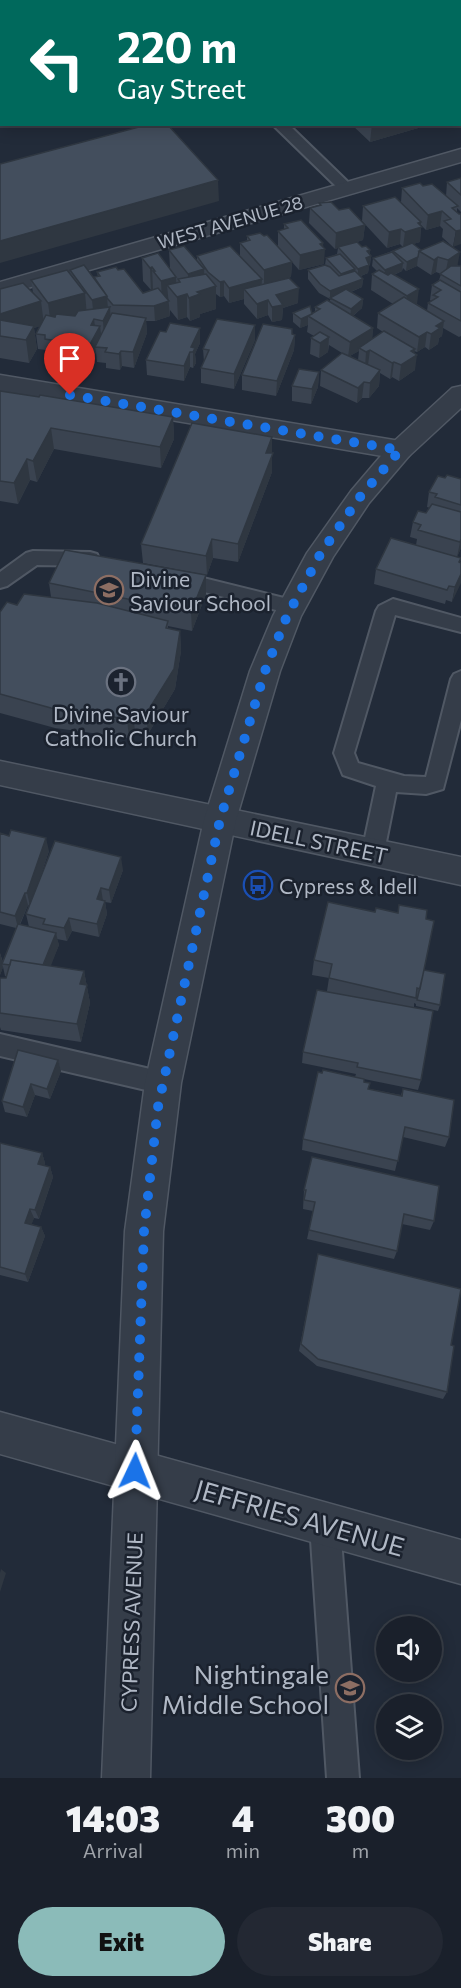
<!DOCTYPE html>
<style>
:root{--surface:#1a202b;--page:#232833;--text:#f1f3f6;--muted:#9fa3a9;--line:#383e47;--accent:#8bbbb9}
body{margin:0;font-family:Commissioner,sans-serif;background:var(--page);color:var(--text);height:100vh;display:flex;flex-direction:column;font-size:22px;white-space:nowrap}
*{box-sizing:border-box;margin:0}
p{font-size:20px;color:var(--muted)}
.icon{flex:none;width:33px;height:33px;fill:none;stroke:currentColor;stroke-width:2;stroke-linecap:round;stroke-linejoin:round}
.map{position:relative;height:1778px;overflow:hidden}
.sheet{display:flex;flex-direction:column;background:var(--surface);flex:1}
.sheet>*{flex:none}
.banner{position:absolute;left:0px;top:0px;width:462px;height:126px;box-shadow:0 3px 15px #0003,0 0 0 2px var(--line);background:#00695c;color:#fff;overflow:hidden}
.buttons{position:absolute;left:376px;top:1616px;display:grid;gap:12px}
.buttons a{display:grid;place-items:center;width:66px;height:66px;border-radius:50%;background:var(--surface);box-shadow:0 3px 15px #0003,0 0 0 2px var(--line);font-size:30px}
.pin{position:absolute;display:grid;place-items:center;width:51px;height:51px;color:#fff;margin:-62px -26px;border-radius:50% 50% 50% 0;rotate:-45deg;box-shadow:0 0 6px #0007}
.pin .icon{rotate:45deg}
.me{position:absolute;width:66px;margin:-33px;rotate:2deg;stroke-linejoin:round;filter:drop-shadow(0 0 4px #0008)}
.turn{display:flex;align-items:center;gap:21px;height:126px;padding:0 18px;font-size:27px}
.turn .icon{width:78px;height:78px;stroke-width:2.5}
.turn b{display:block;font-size:42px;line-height:51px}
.eta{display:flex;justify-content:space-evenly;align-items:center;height:102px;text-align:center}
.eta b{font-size:36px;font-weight:800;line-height:42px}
.button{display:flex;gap:12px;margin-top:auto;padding:12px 18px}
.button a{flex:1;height:69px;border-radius:36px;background:var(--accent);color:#111;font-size:24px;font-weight:800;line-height:69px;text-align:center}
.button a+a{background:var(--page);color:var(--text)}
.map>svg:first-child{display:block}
</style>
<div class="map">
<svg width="461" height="1778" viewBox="0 0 461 1778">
<rect width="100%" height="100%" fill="#222b39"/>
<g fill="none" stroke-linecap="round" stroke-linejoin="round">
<g stroke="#505864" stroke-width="4">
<path id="service" d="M272,124H288L352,186L354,189L352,192H342Z
M33,551L90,552L97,554L99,559L97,564L90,566L37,565L7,586L0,588V572L26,553Z
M175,571L292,600L299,602L302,607L299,612L292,614L168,583L165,578L168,573Z
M393,599L461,618V632L395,615L354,753L358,763L404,776L426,777L451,679L454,674L461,671V720L443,789L426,794L396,792L384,852L381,858L373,861L365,858L362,852L376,786L343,775L334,753L376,611L379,606Z
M0,1034L163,1072L172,1075L175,1083L172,1091L163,1094L0,1056Z
M325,1510L335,1515L340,1525L359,1778H327L310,1525L315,1515Z"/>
</g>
<g stroke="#505864" stroke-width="3">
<path id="minor" d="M205,0H228L204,2Z
M0,47H2V59H0Z
M0,375L400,441L409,444L413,450L409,456L400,459L0,391Z
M0,761L461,857V885L0,785Z
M0,1412L461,1540V1584L0,1454Z"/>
</g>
<g stroke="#505864" stroke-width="3">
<path id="tertiary" d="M461,149V162L0,296V282Z
M461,386V408L409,456L369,503L333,557L301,616L280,671L236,820L181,1083L163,1231L150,1778H102L125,1231L145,1083L204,820L250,671L273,616L307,553L351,491L391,444L452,388Z"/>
</g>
<use href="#service" fill="#353d49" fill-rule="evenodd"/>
<use href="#minor" fill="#353d49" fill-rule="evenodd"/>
<use href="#tertiary" fill="#353d49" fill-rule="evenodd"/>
</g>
<path fill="#3a4350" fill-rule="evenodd" d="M351,124H432L370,142Z
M461,178V212L457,208V212L459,214L453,247L442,237L443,229L440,226L426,230L421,225L420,242L413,244L421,250L443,241L458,266H461V336L459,337L443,328L442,336L439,338L438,344L429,350L425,347L417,352L414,351L415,370L399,381L392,377L390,379L380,373L379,386L369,398H362L357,403L320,386L321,370L342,353L329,345L328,352L319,358L310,354L311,338L314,336L307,332L308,325L300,328L293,322V313L312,314L315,312V307L330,302V299L319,293L308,279V270L325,265L326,258L337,254L338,248L335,249L309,223L310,208L319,205V203L339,210L365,225L363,240L357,242L371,256L370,265H369L368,273L361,276L363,279L362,287L351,292L363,299L362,308L353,316L373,328L372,339L383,332L377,328L378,313L393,304L371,290L372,274L377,271L372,266L373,258L403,247L400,244L387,248L362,221L363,206L401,202L402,188L423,186L446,196L447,182ZM417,266L431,275L436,272L441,274L439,280L432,285L430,300L431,301L428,303L427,311L417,304L394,275L402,271L403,268L406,271ZM359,351L358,360L350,356L355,353Z
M284,224L323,243L324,264L299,270L292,262L291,277L285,279L298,303L283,308L282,320L272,322L268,315L257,319L244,304V299L229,303L224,296L220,297L216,294V309L200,314V317L190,321L187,317L178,320L170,310V316L155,321H146L147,333L134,368L122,366L120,370L106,368V363L97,362L96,352L91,362L47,354L46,350L38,349L36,334L40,326L34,328L37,349L29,363L0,358V289L33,293L31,280L70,273V270L94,278L98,277L97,272L118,270L143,293L151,290L143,281L142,258L170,268L169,250L197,260V256H240V243L247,241V236H264L278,246V231L284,229Z
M200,328V343L195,354L196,363L193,368L190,367L184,381L147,375L146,360L166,332Z
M292,334L295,335L294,350L276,396L242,390V375Z
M255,340L234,389L201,383V368L204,362L203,349Z
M319,372L318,387L311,404L292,401V386Z
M0,391L173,417L174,439L161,468L54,449L37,482L30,480L18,504L0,501Z
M272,453V472L238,562L213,558L207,575L143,563L141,544Z
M445,478L461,479V548L457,557L416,545L417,539L410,537L413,522L426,513L430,508L427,507L429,492Z
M461,558L452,602L446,600L445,604L374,584L376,569Z
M49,583L206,594L192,631L168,626V628L180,631L181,651L175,689L148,734L135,732L129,738L55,728L0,713V612L17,605L51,597Z
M0,833L49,851L37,887L123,870L111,903L105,902L107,914L99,937L72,931L67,941L57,939L59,945L50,966L84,971L90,1003L81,1042L1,1030L0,1027V978H6V976H5L3,967L0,975V953L3,962L16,928L0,924ZM28,905L29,906L26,914L29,927L20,925Z
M375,912L426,919L424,970L440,1005L438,1011L416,1006V1004L414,1003V1007L421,1080L418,1090L364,1079V1082L369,1089L401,1095L403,1089L449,1137L445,1147L403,1137L395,1171L302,1150L303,1139L355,1077L356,1074L302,1063L303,1052L327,991L329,978L312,975L314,960Z
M58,1060L61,1071L50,1099L35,1095L27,1117L5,1112L2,1101Z
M0,1143L42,1153L45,1163L44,1166L50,1167L53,1177L39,1219L34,1218L31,1224L41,1227L45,1236L28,1282L0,1275Z
M304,1190L434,1221L430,1230L402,1224L397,1251L394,1259L307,1239L313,1211L303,1209Z
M318,1254L451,1345L447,1392L443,1399L317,1366L299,1351Z"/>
<path fill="#2f3741" d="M70,0H101L94,2H70Z
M372,124H432L370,142Z
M218,180L219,201L0,263V241Z
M442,211L440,226L426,230L428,215Z
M421,222L420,242L403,247L405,232L418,223Z
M365,225L363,240L335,249L336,233Z
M401,229L400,244L387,248L389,232Z
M461,230V244L453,247L456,231Z
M323,243V249H325L324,264L299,270L300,255L320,244Z
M370,250V257L371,256L368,273L358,277V269L367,251Z
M460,252L457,268L445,275L448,260Z
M418,257L417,266L406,271L407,262Z
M438,257L436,272L431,275L434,260Z
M292,262L291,277L264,285V270Z
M403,263L402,271L384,279L385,270Z
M152,267L153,290L151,291L150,268Z
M204,269L205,289L216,286V309L200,314V317L190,321L188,274Z
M355,269V278L340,282L341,274Z
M176,277L177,297L187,294V317L178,320L177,297L167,285L170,316L155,321L154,306L162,303L161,281Z
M262,279L261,294L244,289V299L229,303V288Z
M363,279L362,287L330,300V291Z
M224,281V296L220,297V282Z
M299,288L298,303L283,308L282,320L272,322V307L276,295Z
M419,289L417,304L405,311L407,296Z
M85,293L87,316L51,326L48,303Z
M107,296L108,310L110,307L111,322L104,336L103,321L94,319L96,334L100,326L102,341L95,347L96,352L91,362L89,346L91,325L94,319L92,300Z
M363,299L362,308L350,318L351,309Z
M268,300V315L257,319V304Z
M41,301L44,325L34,328L37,349L29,363L26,340L0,327V314Z
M308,316V325L300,328L301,319Z
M146,318L147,333L134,368L133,352Z
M444,321L442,336L439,338L438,344L429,350L431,334L436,326Z
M255,325V340L234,389V374Z
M200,328V343L195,354L196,363L193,368V352L191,347Z
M373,328L372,343L359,348V351L348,357L350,342Z
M427,332L425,347L417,352L419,337Z
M295,335L294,350L276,396L277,381Z
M329,337L328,352L319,358L320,343Z
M415,349L414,357L417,355L415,370L399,381L401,365L411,351Z
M370,350L368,365L365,368L366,352Z
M121,351L122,366L120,370L119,354Z
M190,352V367L184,381V366Z
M394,362L392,377L390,379L392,363Z
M380,370L379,386L369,398L370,383Z
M319,372L318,387L311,404L312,389Z
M364,382L362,398L357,403L358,388Z
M173,417L174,439L161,468L160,447Z
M51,428L54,449L37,482L33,461Z
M272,437V472L238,562V544L266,453Z
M27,459L30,480L18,504L14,483Z
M212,539L213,558L207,575L206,556Z
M461,539V548L457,557L460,542Z
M461,574V583L452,602L455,587Z
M206,575V594L192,631L191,612Z
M180,631L181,651L175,689L148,734L146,714Z
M133,712L135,732L129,738L127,719Z
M46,838L49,851L30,906L27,893Z
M121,857L123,870L111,903L109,890Z
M101,888L103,901L97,899Z
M25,893L28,905L18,928L15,916Z
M105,901L107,914L99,937L97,924Z
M69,918L72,931L67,941L64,928Z
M56,933L59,945L45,981L42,969Z
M0,953L3,964H2L3,967L0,975Z
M84,971L90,1003L81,1042L77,1024L80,984Z
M58,1060L61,1071L50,1099L47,1089Z
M31,1084L35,1095L27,1117L23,1107Z
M42,1153L45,1163L41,1174L38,1164Z
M50,1167L53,1177L39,1219L35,1210Z
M30,1209L34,1218L29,1232L25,1223Z
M41,1227L45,1236L28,1282L25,1274Z
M1,1569L6,1573L0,1592V1573Z"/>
<path fill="#434e5d" stroke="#2f3741" stroke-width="1.5" d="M255,0H325L327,2H249Z
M342,0H386L387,2H336Z
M460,61L461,62L460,96Z
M150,124H167L218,180L0,241V164Z
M461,178V195L447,182Z
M420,183L423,186L432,184L458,206L452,208L459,214H461V230L456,231L444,221L451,219L442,211L428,215L402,188Z
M395,197L421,222L418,223L422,227L405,232L401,229L389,232L363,206Z
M331,202L339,210L349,208L365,225L336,233L310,208L321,205L319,203Z
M301,220L323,243L320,244L325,249L300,255L278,231L288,228L284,224Z
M260,233L264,236L267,235L292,262L264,270L240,243L250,240L247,236Z
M443,241L460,252L448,260L438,257L434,260L419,251Z
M357,242L362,247L366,246L370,250L367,251L371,256L366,258L369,265L358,269L338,247Z
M412,243L421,250L419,251L418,257L407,262L393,251Z
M184,246L204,269L188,274L169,250Z
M230,246L262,279L229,288L224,281L220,282L208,272L197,256Z
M392,252L403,263L385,270L373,258Z
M158,253L176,277L161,281L153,271H155L152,267L150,268L142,258Z
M340,254L355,269L341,274L326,258Z
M84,265L107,296L92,300L70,270Z
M325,265L330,267L339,276L355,271L363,279L330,291L320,284L308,270Z
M451,266H461V286L440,274Z
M116,267L118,270L124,269L143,293L158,288L169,301L154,306L113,305L107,298V296L94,277L100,276L97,272Z
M67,270L85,293L48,303L31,280Z
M379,270L388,275L391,273L419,289L407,296L372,274Z
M206,274L216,286L197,292L200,294L189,298L187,294L177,297L167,285L180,282L178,279Z
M289,278L299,288L276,295L283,305L272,307L268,300L257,304L244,289Z
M440,280L461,292V321L428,303L438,297L433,295L441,290L432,285Z
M23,283L41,301L0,314V289Z
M346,289L363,299L351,309L330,298Z
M404,297L444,321L436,326L440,328L431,334L427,332L419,337L378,313Z
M327,300L373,328L350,342L308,316L320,309L315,307Z
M310,306L312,314L301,319L293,313Z
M110,307L103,321L94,319L91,325L100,326L89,346L45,339V335L36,334L46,315L55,317L56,314L75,316L78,311Z
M112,313L146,318L133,352L121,351L119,354L105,352L107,348L95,347Z
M217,319L255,325L234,374L201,368L209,350L203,349Z
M0,320L34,326L26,340L0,336Z
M170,323L200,328L191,347L195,348L193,352H190L184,366L146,360L160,331L166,332Z
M263,324L292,329V334L295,335L277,381L242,375Z
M384,331L415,349L411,351L417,355L401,365L394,362L392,363L370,350L366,352L359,348Z
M320,332L329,337L320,343L311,338Z
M342,353L380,370L370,383L364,382L358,388L321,370Z
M299,369L319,372L312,389L292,386Z
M0,391L39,397L40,395L173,417L160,447L51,428L33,461L27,459L14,483L0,481Z
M192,423L272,437L266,453H273L238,544L212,539L206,556L141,544Z
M447,475L461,479V505L435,497L437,494L429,492L438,476L445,478Z
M432,504L461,512V539L460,542L418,530L421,525L413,522L418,511L426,513Z
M391,538L461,558L459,562L461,563V574L455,587L449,586L447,590L376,569Z
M65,550L206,575L191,612L49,583Z
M24,594L97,603L168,621L166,628L180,631L174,669L146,714L133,712L127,719L51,708L0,694V612L7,602L17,605Z
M11,830L46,838L27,893H25L15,916L0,912V833L9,836Z
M55,841L121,857L109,890L101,888L97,899L105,901L97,924L69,918L64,928L43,924L45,919L26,914Z
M328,902L375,912L376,908L398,913L399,905L427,910L426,919L434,921L420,989L417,988L416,998L329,978L332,964L314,960Z
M18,924L56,933L43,965L11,960L10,965L2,964Z
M11,960L84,971L80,984L87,985L77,1024L0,1013V978H6Z
M424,970L445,974L440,1005L417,1000Z
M317,990L433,1011L421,1080L357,1067L358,1063L303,1052Z
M18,1050L58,1060L47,1089L31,1084L23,1107L2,1101Z
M323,1070L364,1079V1082L370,1083L368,1089L402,1096L403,1089L454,1100L449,1137L405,1127L398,1161L303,1139L318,1072L322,1073Z
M0,1143L42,1153L38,1164L50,1167L35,1210L30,1209L25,1223L41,1227L25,1274L0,1267Z
M312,1157L439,1186L434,1221L404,1214L397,1251L309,1230L315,1202L304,1200L306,1190H304Z
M318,1254L461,1289L451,1345L454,1346L447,1392L318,1359L301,1344Z"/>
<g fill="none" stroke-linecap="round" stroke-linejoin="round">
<path stroke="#1a73e8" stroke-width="10" stroke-dasharray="0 18" d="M70,395L400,450L360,497L321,553L287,616L265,671L220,820L158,1107L144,1231L135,1471"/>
</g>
<defs>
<g id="school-ring" transform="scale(1.5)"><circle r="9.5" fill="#1b222e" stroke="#8d6e63" stroke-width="1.5"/><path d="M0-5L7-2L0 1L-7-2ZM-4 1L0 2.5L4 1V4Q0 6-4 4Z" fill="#8d6e63"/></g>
<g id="church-ring" transform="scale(1.5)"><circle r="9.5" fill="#1b222e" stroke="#6b7280" stroke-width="1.5"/><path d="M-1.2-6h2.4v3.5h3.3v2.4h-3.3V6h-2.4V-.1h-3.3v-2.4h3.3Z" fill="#6b7280"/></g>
<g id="bus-ring" transform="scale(1.5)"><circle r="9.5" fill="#1b222e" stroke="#1a4fb4" stroke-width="1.5"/><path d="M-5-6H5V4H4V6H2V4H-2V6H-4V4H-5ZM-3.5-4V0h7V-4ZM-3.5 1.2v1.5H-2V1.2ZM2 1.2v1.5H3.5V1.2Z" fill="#1a4fb4"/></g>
</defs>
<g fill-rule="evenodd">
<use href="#school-ring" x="109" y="590"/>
<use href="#church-ring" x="121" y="682"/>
<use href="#bus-ring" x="258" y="885"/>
<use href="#school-ring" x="350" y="1688"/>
</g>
<g text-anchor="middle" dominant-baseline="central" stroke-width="5" stroke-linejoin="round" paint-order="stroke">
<g font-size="18" fill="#b0b8c5" stroke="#1b222e">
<text transform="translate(230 222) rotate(-16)">WEST AVENUE 28</text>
</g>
<g font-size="21" fill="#b0b8c5" stroke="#1b222e" text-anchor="start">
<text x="130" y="578">Divine<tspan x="130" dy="24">Saviour School</tspan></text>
<text x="121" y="713" text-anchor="middle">Divine Saviour<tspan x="121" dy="24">Catholic Church</tspan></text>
<text x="279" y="885">Cypress &amp; Idell</text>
</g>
<g font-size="21" fill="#b0b8c5" stroke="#1b222e">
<text transform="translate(319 841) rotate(12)">IDELL STREET</text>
<text transform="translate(131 1622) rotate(-88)">CYPRESS AVENUE</text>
</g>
<g font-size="26" fill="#b0b8c5" stroke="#1b222e">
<text transform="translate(300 1517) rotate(16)">JEFFRIES AVENUE</text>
</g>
<g font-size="26" fill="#b0b8c5" stroke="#1b222e" text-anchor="end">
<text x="329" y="1673">Nightingale<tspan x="329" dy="30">Middle School</tspan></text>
</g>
</g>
</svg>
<div class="buttons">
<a><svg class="icon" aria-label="sound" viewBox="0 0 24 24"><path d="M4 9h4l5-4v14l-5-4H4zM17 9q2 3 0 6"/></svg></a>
<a><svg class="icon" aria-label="layers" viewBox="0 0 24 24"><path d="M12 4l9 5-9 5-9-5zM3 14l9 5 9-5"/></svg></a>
</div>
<div class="pin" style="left:70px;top:395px;background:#d93025"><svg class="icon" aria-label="arrive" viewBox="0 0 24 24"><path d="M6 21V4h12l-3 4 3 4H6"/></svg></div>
<svg class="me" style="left:135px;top:1471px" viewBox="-20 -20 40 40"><path d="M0-17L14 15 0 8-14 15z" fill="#1a73e8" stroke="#fff" stroke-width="4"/></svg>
<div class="banner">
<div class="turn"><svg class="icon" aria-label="left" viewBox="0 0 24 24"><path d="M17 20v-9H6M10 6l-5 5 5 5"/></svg><div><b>220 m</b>Gay Street</div></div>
</div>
</div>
<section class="sheet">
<div class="eta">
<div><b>14:03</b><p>Arrival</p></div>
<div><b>4</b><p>min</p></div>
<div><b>300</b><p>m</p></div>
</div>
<div class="button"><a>Exit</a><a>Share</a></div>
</section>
